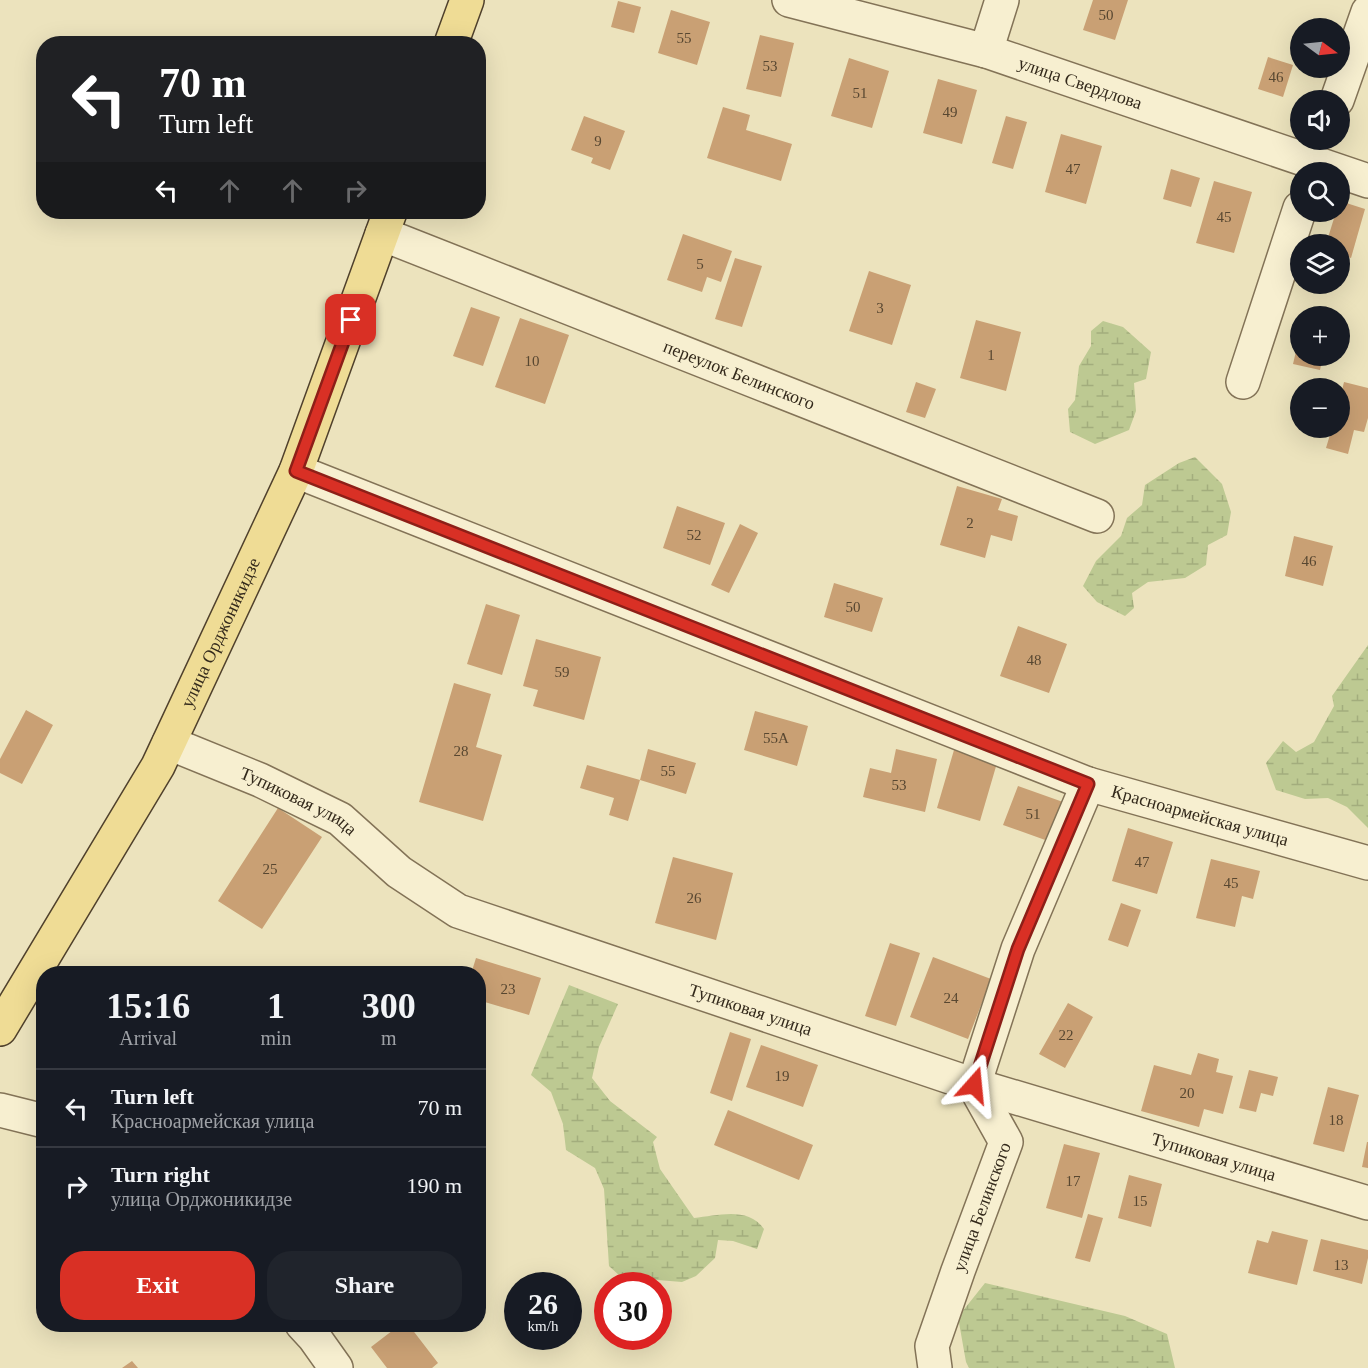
<!DOCTYPE html>
<meta charset="utf-8">
<style>
:root{--surface:#171b24;--page:#20242c;--text:#f1f3f6;--muted:#9ea1a6;--line:#363941;--accent:#d93025}
body{margin:0;font-family:Georgia,serif;background:var(--page);color:var(--text);height:100vh;display:flex;flex-direction:column;font-size:22px;white-space:nowrap}
*{box-sizing:border-box;margin:0}
p{font-size:20px;color:var(--muted)}
.icon{flex:none;width:33px;height:33px;fill:none;stroke:currentColor;stroke-width:2;stroke-linecap:round;stroke-linejoin:round}
.map{position:relative;flex:1;overflow:hidden}
.sheet{position:absolute;left:36px;top:966px;width:450px;height:366px;display:flex;flex-direction:column;background:var(--surface);border-radius:24px;box-shadow:0 6px 24px #0002}
.sheet>*{flex:none}
.banner{position:absolute;left:36px;top:36px;width:450px;height:183px;border-radius:24px;box-shadow:0 6px 24px #0002;background:#202124;color:#fff;overflow:hidden}
.needle{width:39px;rotate:105deg}
.fabs{position:absolute;left:1290px;top:18px;display:grid;gap:12px}
.fabs a{display:grid;place-items:center;width:60px;height:60px;border-radius:50%;background:var(--surface);box-shadow:0 6px 24px #0002;font-size:30px}
.speed{position:absolute;left:504px;top:1272px;display:flex;gap:12px;font-size:30px;font-weight:700;text-align:center}
.speed>*{display:grid;place-content:center;width:78px;height:78px;border-radius:50%;background:var(--surface);box-shadow:0 6px 24px #0002;line-height:1}
.speed small{font-size:15px;font-weight:400}
.speed .limit{border:9px solid #d22;background:#fff;color:#111}
.pin{position:absolute;display:grid;place-items:center;width:51px;height:51px;color:#fff;margin:-26px;border-radius:12px;box-shadow:0 3px 9px #0006}
.me{position:absolute;width:66px;margin:-33px;rotate:18deg;stroke-linejoin:round;filter:drop-shadow(0 0 4px #0008)}
.turn{display:flex;align-items:center;gap:21px;height:126px;padding:0 24px;font-size:27px}
.turn .icon{width:78px;height:78px;stroke-width:2.5}
.turn b{display:block;font-size:42px;line-height:51px}
.lanes{display:flex;align-items:center;height:57px;padding:0 24px;background:#0003;justify-content:center;gap:30px;direction:ltr}
.lanes .off{opacity:.35}
.eta{display:flex;justify-content:space-evenly;align-items:center;height:102px;text-align:center}
.eta b{font-size:36px;font-weight:700;line-height:42px}
.action{display:flex;gap:12px;margin-top:auto;padding:12px 24px}
.action a{flex:1;height:69px;border-radius:24px;background:var(--accent);color:#fff;font-size:24px;font-weight:700;line-height:69px;text-align:center}
.action a+a{background:var(--page);color:var(--text)}
ul{padding:0;list-style:none}
li{display:flex;align-items:center;gap:18px;height:78px;padding:0 24px;border-top:2px solid var(--line)}
li div{flex:1}
li b{display:block;font-size:22px}
li em{font-style:normal}
.map>svg:first-child{display:block}
</style>
<div class="map">
<svg width="1368" height="1368" viewBox="0 0 1368 1368">
<defs>
<pattern id="wetland-marsh" width="20" height="14" patternUnits="userSpaceOnUse" patternTransform="scale(1.5)"><rect width="20" height="14" fill="#bdc992"/><path d="M1 5h8M5 5V1M11 12h8M15 12V8" fill="none" stroke="#a3ad7d"/></pattern>
</defs>
<rect width="100%" height="100%" fill="#ece3bd"/>
<path fill="url(#wetland-marsh)" d="M1103,321L1123,327L1151,352L1146,379L1134,383L1136,411L1129,430L1095,444L1070,432L1068,409L1075,400L1079,366L1091,346V331Z
M1195,457L1222,484L1231,512L1227,535L1208,545L1206,565L1185,578L1148,582L1132,593L1134,608L1125,616L1097,602L1083,586L1096,561L1121,536L1127,518L1142,505L1145,485L1179,463Z
M1368,645V828L1347,807L1328,798L1305,799L1276,790L1266,763L1283,741L1296,752L1314,742L1334,706L1332,696Z
M569,985L618,1004L599,1047L592,1078L610,1101L657,1137L653,1142L660,1169L694,1218C718,1216 747,1206 764,1229L757,1249L733,1241L718,1240L715,1258L696,1276L682,1282L621,1277L609,1266L604,1189L595,1168L566,1150L563,1124L551,1092L531,1075Z
M985,1283L1125,1316L1167,1334L1175,1368H969L966,1362L958,1317Z"/>
<path fill="#c9a074" d="M1093,0H1128L1115,40L1083,30Z
M618,1L641,7L634,33L611,27Z
M671,10L710,22L697,65L658,53Z
M760,35L794,43L781,97L746,89Z
M1268,57L1293,65L1283,97L1258,89Z
M849,58L889,71L872,128L831,116Z
M938,79L977,90L962,144L923,133Z
M723,107L750,115L746,130L792,144L781,181L707,158Z
M584,116L625,131L610,170L591,163L593,158L571,150Z
M1006,116L1027,122L1013,169L992,163Z
M1061,134L1102,146L1086,204L1045,192Z
M1171,169L1200,178L1191,207L1163,199Z
M1214,181L1252,192L1234,253L1196,243Z
M1340,201L1365,209L1351,258L1340,254V244H1326L1336,212H1340Z
M683,234L732,251L721,282L707,277L702,292L667,280Z
M735,258L762,266L742,327L715,319Z
M869,271L911,285L892,345L849,331Z
M471,307L500,317L483,366L453,356Z
M520,318L569,335L545,404L495,387Z
M976,320L1021,332L1006,391L960,378Z
M1297,347L1300,348V356H1323L1320,370L1293,364Z
M916,382L936,389L925,418L906,412Z
M1344,382L1368,388V418L1364,432L1354,430L1348,454L1326,448L1332,428H1340V399Z
M957,486L1002,499L998,510L1018,516L1012,541L991,535L985,558L940,545Z
M677,506L725,523L710,565L663,548Z
M740,524L758,533L729,593L711,585Z
M1294,536L1333,546L1323,586L1285,576Z
M834,583L883,598L872,632L824,617Z
M486,604L520,615L502,675L467,664Z
M1018,626L1067,644L1049,693L1000,676Z
M536,639L601,657L584,720L533,706L538,690L523,686Z
M454,683L491,694L476,747L502,755L483,821L419,802Z
M26,710L53,725L22,784L0,773V759Z
M755,711L808,726L797,766L744,750Z
M648,749L696,763L686,794L640,780L628,821L609,815L614,798L580,788L587,765L640,780Z
M896,749L937,759L925,812L863,797L870,768L891,773Z
M954,750L997,763L980,821L937,808Z
M1018,786L1063,802L1048,841L1003,825Z
M278,808L322,837L262,929L218,901Z
M1128,828L1173,842L1157,894L1112,881Z
M673,857L733,873L716,940L655,923Z
M1211,859L1260,871L1253,899L1242,896L1235,927L1196,918Z
M1121,903L1141,910L1128,947L1108,940Z
M890,943L920,953L896,1026L865,1016Z
M933,957L991,979L968,1039L910,1017Z
M476,958L541,978L529,1015L478,1000V974H471Z
M1068,1003L1093,1017L1065,1068L1039,1054Z
M730,1032L751,1039L732,1101L710,1093Z
M761,1045L818,1065L803,1107L746,1087Z
M1198,1053L1219,1059L1216,1072L1233,1076L1223,1114L1204,1109L1199,1127L1141,1111L1154,1065L1191,1075Z
M1249,1070L1278,1077L1273,1096L1261,1093L1256,1112L1239,1108Z
M1328,1087L1359,1095L1344,1152L1313,1144Z
M728,1110L813,1145L799,1180L714,1145Z
M1367,1142H1368V1168L1362,1167Z
M1064,1144L1100,1153L1082,1218L1046,1208Z
M1129,1175L1162,1184L1151,1227L1118,1218Z
M1088,1214L1103,1218L1090,1262L1075,1258Z
M1272,1231L1308,1240L1297,1285L1248,1273L1257,1240L1268,1243Z
M1321,1239L1368,1250V1258L1362,1284L1313,1271Z
M401,1324H408L438,1363L432,1368H387L371,1347Z
M132,1361L138,1368H122Z"/>
<g fill="none" stroke-linecap="round" stroke-linejoin="round">
<g stroke="#837357" stroke-width="36">
<g id="minor">
<path id="s1" d="M789,0L986,51L1368,181"/>
<path d="M986,51L1002,0"/>
<path d="M1337,100L1368,12"/>
<path id="s2" d="M382,234L1097,516"/>
<path d="M1243,382L1300,208"/>
<path id="s3" d="M296,471L1088,784L1368,863"/>
<path id="s4" d="M169,743L260,780L340,819L399,872L458,911L974,1085L1368,1203"/>
<path d="M0,1110L44,1121"/>
<path d="M302,1324L314,1337L336,1368"/>
<path id="s5" d="M935,1368L932,1346L958,1271L1006,1142L974,1085L1018,949L1088,784"/>
</g>
</g>
<g stroke="#50412c" stroke-width="36">
<g id="major">
<path d="M451,44L467,0"/>
<path id="s6" d="M0,1029L158,766L296,471L390,212"/>
</g>
</g>
<use href="#minor" stroke="#f7efd0" stroke-width="33"/>
<use href="#major" stroke="#efdc95" stroke-width="33"/>
</g>
<g fill="none" stroke-linecap="round" stroke-linejoin="round">
<g stroke="#8d1f18" stroke-width="15">
<path id="route" d="M351,320L296,471L1088,784L1018,949L974,1085"/>
</g>
<use href="#route" stroke="#d93025" stroke-width="10"/>
</g>
<g text-anchor="middle" dominant-baseline="central" stroke-width="5" stroke-linejoin="round" paint-order="stroke">
<g font-size="15" fill="#584731">
<text x="1106" y="15">50</text>
<text x="684" y="38">55</text>
<text x="770" y="66">53</text>
<text x="1276" y="77">46</text>
<text x="860" y="93">51</text>
<text x="950" y="112">49</text>
<text x="598" y="141">9</text>
<text x="1073" y="169">47</text>
<text x="1224" y="217">45</text>
<text x="700" y="264">5</text>
<text x="880" y="308">3</text>
<text x="991" y="355">1</text>
<text x="532" y="361">10</text>
<text x="970" y="523">2</text>
<text x="694" y="535">52</text>
<text x="1309" y="561">46</text>
<text x="853" y="607">50</text>
<text x="1034" y="660">48</text>
<text x="562" y="672">59</text>
<text x="776" y="738">55А</text>
<text x="461" y="751">28</text>
<text x="668" y="771">55</text>
<text x="899" y="785">53</text>
<text x="1033" y="814">51</text>
<text x="1142" y="862">47</text>
<text x="270" y="869">25</text>
<text x="1231" y="883">45</text>
<text x="694" y="898">26</text>
<text x="508" y="989">23</text>
<text x="951" y="998">24</text>
<text x="1066" y="1035">22</text>
<text x="782" y="1076">19</text>
<text x="1187" y="1093">20</text>
<text x="1336" y="1120">18</text>
<text x="1073" y="1181">17</text>
<text x="1140" y="1201">15</text>
<text x="1341" y="1265">13</text>
</g>
<g font-size="18" fill="#33291b" stroke="#f4eccd">
<text stroke="none"><textPath href="#s1" startOffset="303">улица Свердлова</textPath></text>
<text stroke="none"><textPath href="#s2" startOffset="384">переулок Белинского</textPath></text>
<text stroke="none"><textPath href="#s6" startOffset="454">улица Орджоникидзе</textPath></text>
<text stroke="none"><textPath href="#s4" startOffset="142">Тупиковая улица</textPath></text>
<text stroke="none"><textPath href="#s3" startOffset="968">Красноармейская улица</textPath></text>
<text stroke="none"><textPath href="#s4" startOffset="646">Тупиковая улица</textPath></text>
<text stroke="none"><textPath href="#s4" startOffset="1132">Тупиковая улица</textPath></text>
<text stroke="none"><textPath href="#s5" startOffset="170">улица Белинского</textPath></text>
</g>
</g>
</svg>
<div class="fabs">
<a><svg class="needle" viewBox="-14 -14 28 28"><path d="M0-13l5 13h-10z" fill="#e53935"/><path d="M0 13l5-13h-10z" fill="#9ea1a6"/></svg></a>
<a><svg class="icon" aria-label="sound" viewBox="0 0 24 24"><path d="M4 9h4l5-4v14l-5-4H4zM17 9q2 3 0 6"/></svg></a>
<a><svg class="icon" aria-label="search" viewBox="0 0 24 24"><circle cx="10" cy="10" r="6"/><path d="M15 15l6 6"/></svg></a>
<a><svg class="icon" aria-label="layers" viewBox="0 0 24 24"><path d="M12 4l9 5-9 5-9-5zM3 14l9 5 9-5"/></svg></a>
<a>+</a>
<a>−</a>
</div>
<div class="speed"><div>26<small>km/h</small></div><div class="limit">30</div></div>
<div class="pin" style="left:351px;top:320px;background:#d93025"><svg class="icon" aria-label="arrive" viewBox="0 0 24 24"><path d="M6 21V4h12l-3 4 3 4H6"/></svg></div>
<svg class="me" style="left:974px;top:1085px" viewBox="-20 -20 40 40"><path d="M0-17L14 15 0 8-14 15z" fill="#d93025" stroke="#fff" stroke-width="4"/></svg>
<div class="banner">
<div class="turn"><svg class="icon" aria-label="left" viewBox="0 0 24 24"><path d="M17 20v-9H6M10 6l-5 5 5 5"/></svg><div><b>70 m</b>Turn left</div></div>
<div class="lanes"><svg class="icon" aria-label="left" viewBox="0 0 24 24"><path d="M17 20v-9H6M10 6l-5 5 5 5"/></svg><svg class="icon off" aria-label="ahead" viewBox="0 0 24 24"><path d="M12 20V5M6 11l6-6 6 6"/></svg><svg class="icon off" aria-label="ahead" viewBox="0 0 24 24"><path d="M12 20V5M6 11l6-6 6 6"/></svg><svg class="icon off" aria-label="right" viewBox="0 0 24 24"><path d="M7 20v-9h11M14 6l5 5-5 5"/></svg></div>
</div>
<section class="sheet">
<div class="eta">
<div><b>15:16</b><p>Arrival</p></div>
<div><b>1</b><p>min</p></div>
<div><b>300</b><p>m</p></div>
</div>
<ul>
<li><svg class="icon" aria-label="left" viewBox="0 0 24 24"><path d="M17 20v-9H6M10 6l-5 5 5 5"/></svg><div><b>Turn left</b><p>Красноармейская улица</p></div><em>70 m</em></li>
<li><svg class="icon" aria-label="right" viewBox="0 0 24 24"><path d="M7 20v-9h11M14 6l5 5-5 5"/></svg><div><b>Turn right</b><p>улица Орджоникидзе</p></div><em>190 m</em></li>
</ul>
<div class="action"><a>Exit</a><a>Share</a></div>
</section>
</div>
